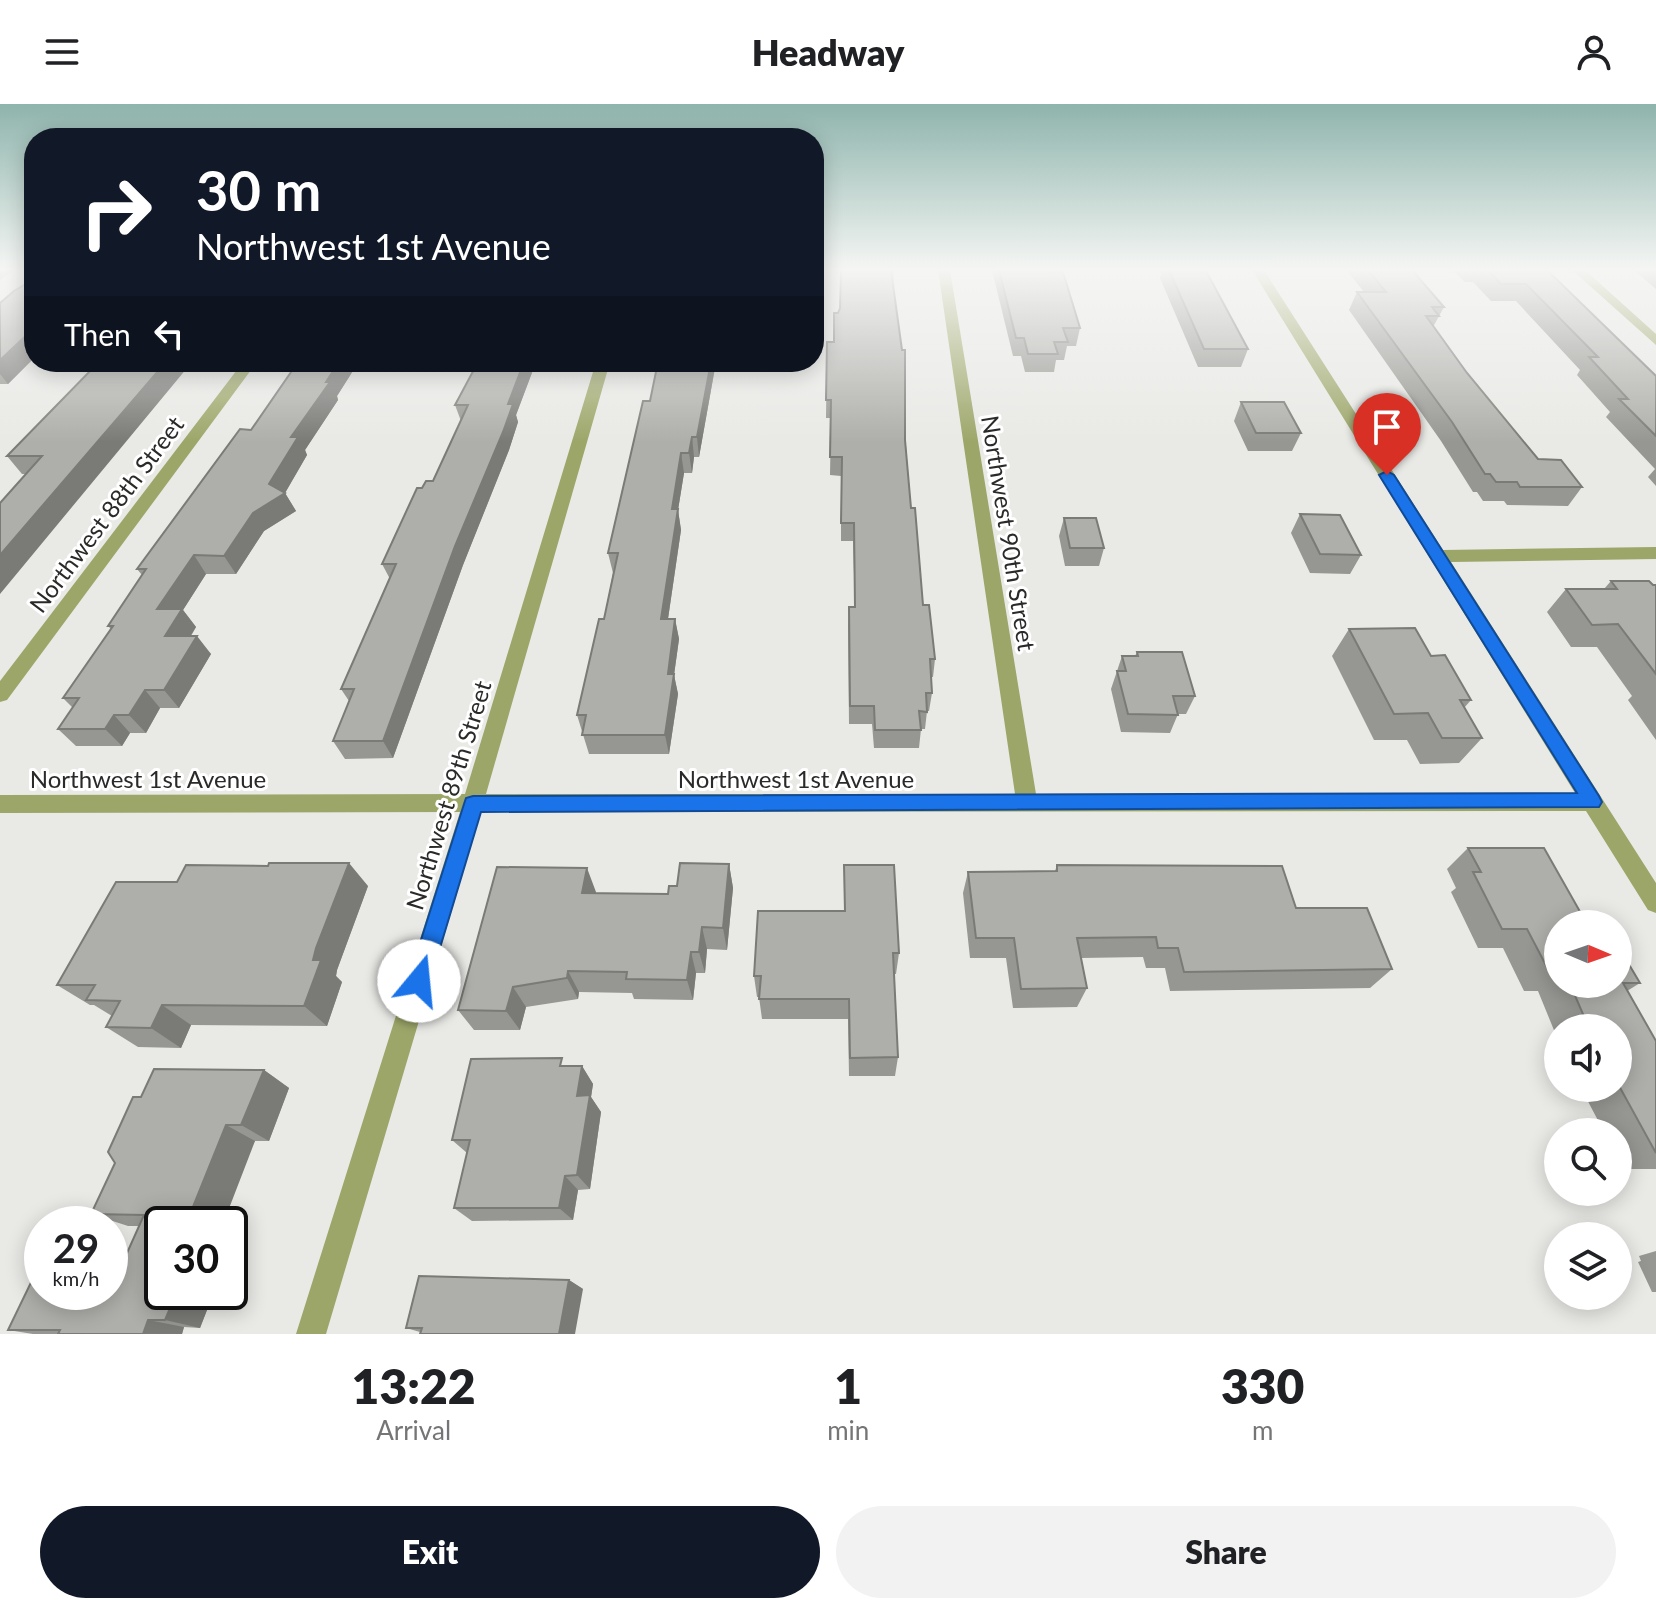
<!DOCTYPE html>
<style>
:root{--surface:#fff;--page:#f2f2f2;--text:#202124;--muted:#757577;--accent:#111827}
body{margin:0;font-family:Lato,sans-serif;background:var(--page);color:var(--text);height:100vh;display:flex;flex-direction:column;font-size:30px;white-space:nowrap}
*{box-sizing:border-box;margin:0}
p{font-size:26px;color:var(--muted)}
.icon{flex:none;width:44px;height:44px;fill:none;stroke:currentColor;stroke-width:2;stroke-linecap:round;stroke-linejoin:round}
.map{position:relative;height:1230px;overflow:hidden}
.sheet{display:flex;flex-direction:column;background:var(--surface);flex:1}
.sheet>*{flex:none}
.guide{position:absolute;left:24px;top:24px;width:800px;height:244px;border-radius:32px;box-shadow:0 4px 20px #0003;background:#111827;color:#fff;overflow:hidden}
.needle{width:52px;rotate:92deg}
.fabs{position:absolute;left:1544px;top:806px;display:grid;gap:16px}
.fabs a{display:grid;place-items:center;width:88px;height:88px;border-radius:50%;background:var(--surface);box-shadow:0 4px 20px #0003;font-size:40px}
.speed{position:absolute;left:24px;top:1102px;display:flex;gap:16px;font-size:40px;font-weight:700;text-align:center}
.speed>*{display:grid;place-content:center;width:104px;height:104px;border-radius:50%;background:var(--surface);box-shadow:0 4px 20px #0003;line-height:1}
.speed small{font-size:20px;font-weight:400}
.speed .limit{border:4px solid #111;border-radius:12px;background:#fff;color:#111}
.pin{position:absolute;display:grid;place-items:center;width:68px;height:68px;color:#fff;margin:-82px -34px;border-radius:50% 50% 50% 0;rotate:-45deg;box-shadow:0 0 8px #0007}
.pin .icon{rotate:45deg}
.me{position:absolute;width:88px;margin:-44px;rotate:17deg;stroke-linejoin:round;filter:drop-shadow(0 0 6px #0008)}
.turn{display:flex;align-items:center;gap:28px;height:168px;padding:0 40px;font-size:36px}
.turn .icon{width:104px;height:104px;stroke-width:2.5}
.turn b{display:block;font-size:56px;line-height:68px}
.then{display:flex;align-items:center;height:76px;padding:0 40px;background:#0003;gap:16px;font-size:30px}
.eta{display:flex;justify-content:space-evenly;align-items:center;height:136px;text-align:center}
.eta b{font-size:48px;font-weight:800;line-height:56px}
.primary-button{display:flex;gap:16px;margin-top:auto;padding:16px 40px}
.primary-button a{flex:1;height:92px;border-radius:48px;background:var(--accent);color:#fff;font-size:32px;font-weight:800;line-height:92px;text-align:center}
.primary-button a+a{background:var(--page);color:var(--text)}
header{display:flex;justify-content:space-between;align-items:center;height:104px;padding:0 40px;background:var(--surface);font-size:36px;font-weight:800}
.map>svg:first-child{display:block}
</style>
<header><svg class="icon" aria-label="menu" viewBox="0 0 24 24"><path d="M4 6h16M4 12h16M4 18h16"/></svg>Headway<svg class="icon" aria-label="person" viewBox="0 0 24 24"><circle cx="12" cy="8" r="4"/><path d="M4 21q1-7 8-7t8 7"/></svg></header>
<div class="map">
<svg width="1656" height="1230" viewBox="0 0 1656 1230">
<rect width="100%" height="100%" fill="#e9eae6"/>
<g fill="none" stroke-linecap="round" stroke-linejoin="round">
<path fill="#9da669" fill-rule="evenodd" d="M0,166H14L0,176Z
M938,166H950L1036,690L1575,689L1252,166H1264L1443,446L1656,443V455L1451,458L1656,779V809L1648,806L1586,707L481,708L326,1230H296L460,708L0,709V691L465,690L596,258H610L486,690H1015Z
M1572,166H1585L1656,230V241Z
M243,258H257L7,596L0,598V577Z"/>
</g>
<path fill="#969692" d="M841,166H894L893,180L911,404L923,501L935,555L933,573H931L932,589L929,607H927L925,625H921L919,644H874L872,620H849L848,521L849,503H855L853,437H841V372L830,371L831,314H826L827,238H834L840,204Z
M992,166H1053L1080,224L1076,242H1067L1064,256H1056L1054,268H1025L1021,252H1013Z
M1162,166H1201L1248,245L1241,263H1198L1160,174Z
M1349,166H1412L1444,203L1433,223L1467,269L1538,355L1582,383L1568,402L1507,401L1504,397H1483L1477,388H1473L1441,337L1349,206L1357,188H1364L1348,168Z
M1453,166H1547L1656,272V382L1648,373L1655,365L1606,313L1610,308L1577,271L1580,266L1516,197H1491L1473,178H1465Z
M1634,166H1656V185Z
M34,175V254L8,280H0V199Z
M192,258L26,370H22L7,352L93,264L91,261Z
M478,258H536L516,311L518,318L509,346L463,461L393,654L345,655L333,637L349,597L341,585L390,475L382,460L422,384L433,377L461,317L455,301Z
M716,258L699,353H694L692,369H684L678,406L681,426L668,515H675L679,535L674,571L678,590L669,650H589L577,611L604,515L613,469L608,449L650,297Z
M356,262L337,292L338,296L305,346L307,351L285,389L296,407L264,427L236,470H206L183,506L196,523L191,532L211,550L179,604H160L146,629H130L122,642H76L58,625L73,604L63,594L111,525L108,522L142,471L137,465L251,326Z
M1241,298L1301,329L1292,347H1248L1234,317Z
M1300,410L1361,451L1350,470L1310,469L1291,429Z
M1064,414L1104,444L1099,462H1065L1059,432Z
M1611,477L1656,481V636L1628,596L1632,592L1597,543H1571L1547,508L1566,485H1604Z
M1349,525L1431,552L1471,596L1464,604L1482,634L1459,659L1420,660L1407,636H1374L1332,552Z
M1137,548L1195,592L1186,610H1178L1170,629L1121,628L1111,585L1122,552H1135Z
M1468,744L1558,820V880L1640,879L1627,887L1656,937V1065H1623L1618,1054V1028H1604L1581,984H1618V924H1558V936L1538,887H1524L1503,844H1478L1451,788L1456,784L1447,765Z
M729,760L733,784L727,846L707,845L705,869H696L693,896L634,895L632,889L579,888L578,895L526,903L520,926H474L458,906L596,788V789L668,790L677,782Z
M844,761L899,849L896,870H894L898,953L895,972H849L848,915H762L759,893H757L754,872L844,807Z
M1057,761L1296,804L1392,865L1370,884L1170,887L1165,864H1146L1143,853L1081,854L1087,884L1077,903L1013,904L1006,854H970L963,789L968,768L1055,767Z
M368,782L337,866L336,872L342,878L327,922L191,921L181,944L138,943L106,923L112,912L94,901H90L57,881Z
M567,962H582L593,980L591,993L601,1008L590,1085L578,1086L573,1116L472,1117L454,1104L467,1049L452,1036Z
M264,966L289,984L269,1037H255L162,1188H214L200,1224L184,1223L182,1230H33L8,1226L119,1167L139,1122H128L91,1110L115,1059L141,993Z
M1656,1147V1188H1652L1638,1158L1641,1157L1639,1152Z
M569,1176L583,1185L420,1228L406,1224Z"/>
<path fill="#7a7a77" d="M34,224V254L8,280L0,270V256Z
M166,258H192L0,490V451Z
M339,258H354L356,262L337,292L338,296L305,346L307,351L285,389L296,407L264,427L236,470L224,452L269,380L291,333Z
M524,258H536L516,311L518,318L509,346L463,461L393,654L383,637Z
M711,258H716L699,353L697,333Z
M692,333L694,353L692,369L689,349Z
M681,349L684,369L678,406L681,426L665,535L661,515L672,405Z
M194,451L206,470L183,506L196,523L179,550L165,532L157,505Z
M675,515L679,535L674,571L678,590L669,650L665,631L668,570Z
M197,532L211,550L179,604L164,586Z
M145,586L160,604L146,629L129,611Z
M114,611L130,629L122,642L105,625Z
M349,759L368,782L337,866L336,872L342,878L327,922L304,902L316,844Z
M729,760L733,784L727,846L723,824Z
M587,764L596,788L592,812L582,789Z
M702,823L707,845L705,869L699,848Z
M691,848L696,869L693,896L687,876Z
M568,867L579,888L578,895L567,874Z
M513,883L526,903L520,926L506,907Z
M162,901L191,921L181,944L151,924Z
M582,962L593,980L591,993L601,1008L590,1085L577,1071V992Z
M264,966L289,984L269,1037L241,1021Z
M226,1021L255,1037L223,1120H186Z
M565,1072L578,1086L573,1116L559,1104Z
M569,1176L583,1185L575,1230H559Z
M177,1188H214L200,1224L165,1216Z
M148,1216L184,1223L182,1230H143Z"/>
<path fill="#aeafaa" stroke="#7a7a77" stroke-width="2" d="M841,166H891L902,246H905V336L911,404H915L923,501H929L935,555H930L932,589H926L927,608L919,607L921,626H875L874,602H850L849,503H855L854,419H841L842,353H830L831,296H826L827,238H834V209H838L840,204Z
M999,166H1053V168H1063L1080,224H1063L1068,238H1054L1058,250H1028L1024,234H1016Z
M1169,166H1201L1206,167L1248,245H1204Z
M1368,166H1412L1444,203H1432L1439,212H1426L1467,269L1538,355L1561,356L1582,383H1520L1517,378H1496L1490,370H1485L1452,318L1357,188H1386Z
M1488,166H1547L1656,272V332L1619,295H1628L1589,253H1598L1526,180H1501Z
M34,175V224L0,256V199L14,187Z
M94,258H166L0,451V399L42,352H7L96,261H91Z
M298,258H339L326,278H330L291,333H298L269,380L285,389L253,409L224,452L194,451L157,505H182L165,532H197L164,586H145L129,611H114L105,625H58L79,594H63L113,522H108L146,465H137L240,325L251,326Z
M478,258H524L508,300H513L503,328L455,442L383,637H333L354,585H341L396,460H382L417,384H422L426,377H433L468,301H455Z
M658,258H711L697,333H692L689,349H681L672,405H678L661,515H675L668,570H674L665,631H582L586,611H577L599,515H604L618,449H608L643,297H650Z
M1241,298H1284L1301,329H1256Z
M1300,410L1340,411L1361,451L1320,450Z
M1064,414H1096L1104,444H1070Z
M1611,477H1649L1653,481H1656V570L1618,520L1592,521L1566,485H1617Z
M1415,524L1431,552L1445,551L1471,596H1460L1482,634H1442L1428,609L1394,610L1349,525Z
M1137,548H1182L1195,592H1173L1178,611L1128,610L1117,567H1126L1122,552H1138Z
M1468,744H1544L1587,820H1558V869H1550L1527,825H1502L1473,768H1481Z
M269,759H349L316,844L313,856H321L304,902L162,901L151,924L106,923L120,897L86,896L95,881H57L116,778H177L186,761L268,762Z
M680,759L729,760L723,824L702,823L699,848H691L687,876L626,875L627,868L568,867L567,874L513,883L506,907L458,906L497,763L587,764L582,789L668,790L669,782H677Z
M844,761H894L899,849H893L898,953L850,954L849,895H759L761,872H754L758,807H845Z
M1057,761L1282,762L1296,804H1367L1392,865L1184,868L1178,844H1158L1156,833L1077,834L1087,884L1021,885L1014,834H976L968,768L1057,767Z
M1618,842L1640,879H1623L1656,937V1049L1618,980V924H1589L1570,880H1618Z
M562,954L560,962H582L577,992L590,991L577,1071L565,1072L559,1104H454L470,1036H452L471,955Z
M154,965L264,966L241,1021H226L186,1120H162V1188H177L165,1216H148L143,1230H58L60,1226H8L37,1166H42V1188H110V1167H119L144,1111L91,1110L115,1059L108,1048L133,993H141Z
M419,1172L569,1176L559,1230H420L422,1224H406Z"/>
<linearGradient id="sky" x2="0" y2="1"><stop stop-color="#8eb4ac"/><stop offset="0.49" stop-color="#f5f6f4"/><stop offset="1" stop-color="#f5f6f4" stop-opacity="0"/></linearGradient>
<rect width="1656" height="338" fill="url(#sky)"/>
<path fill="#1a73e8" stroke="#114b97" stroke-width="2" d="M1387,367L1394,371L1599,692L1602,698L1599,703L481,708L430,877L427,884L419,888L411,884L408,877L464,700L466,694L473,692L1577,689L1379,371Z"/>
<g text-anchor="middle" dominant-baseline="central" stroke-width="6" stroke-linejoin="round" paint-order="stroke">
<g font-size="24" fill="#2a2a29" stroke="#fff">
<text transform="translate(106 410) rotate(-53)">Northwest 88th Street</text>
<text transform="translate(1009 429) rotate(81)">Northwest 90th Street</text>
<text x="148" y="674">Northwest 1st Avenue</text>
<text x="796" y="674">Northwest 1st Avenue</text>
<text transform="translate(448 691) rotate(-73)">Northwest 89th Street</text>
</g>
</g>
</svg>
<div class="fabs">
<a><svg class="needle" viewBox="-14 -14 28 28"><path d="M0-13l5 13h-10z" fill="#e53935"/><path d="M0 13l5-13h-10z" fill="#757577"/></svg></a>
<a><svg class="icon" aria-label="sound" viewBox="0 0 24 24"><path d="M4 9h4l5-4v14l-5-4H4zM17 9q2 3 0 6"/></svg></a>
<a><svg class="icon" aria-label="search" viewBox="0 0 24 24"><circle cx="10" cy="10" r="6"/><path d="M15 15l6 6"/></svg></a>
<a><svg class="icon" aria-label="layers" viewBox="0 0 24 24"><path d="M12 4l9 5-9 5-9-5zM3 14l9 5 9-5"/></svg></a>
</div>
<div class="speed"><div>29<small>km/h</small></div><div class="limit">30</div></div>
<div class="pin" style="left:1387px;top:371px;background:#d93025"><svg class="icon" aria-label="arrive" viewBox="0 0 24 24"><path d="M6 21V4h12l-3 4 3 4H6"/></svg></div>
<svg class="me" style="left:419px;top:877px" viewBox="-20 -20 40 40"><circle r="19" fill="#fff"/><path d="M0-13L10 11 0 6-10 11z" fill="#1a73e8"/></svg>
<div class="guide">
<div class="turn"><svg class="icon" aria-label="right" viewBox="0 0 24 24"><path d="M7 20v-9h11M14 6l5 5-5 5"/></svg><div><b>30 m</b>Northwest 1st Avenue</div></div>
<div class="then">Then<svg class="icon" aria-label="left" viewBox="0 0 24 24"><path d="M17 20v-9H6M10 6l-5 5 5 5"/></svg></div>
</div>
</div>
<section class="sheet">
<div class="eta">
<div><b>13:22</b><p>Arrival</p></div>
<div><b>1</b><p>min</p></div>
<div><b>330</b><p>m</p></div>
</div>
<div class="primary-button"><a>Exit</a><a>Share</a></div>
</section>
